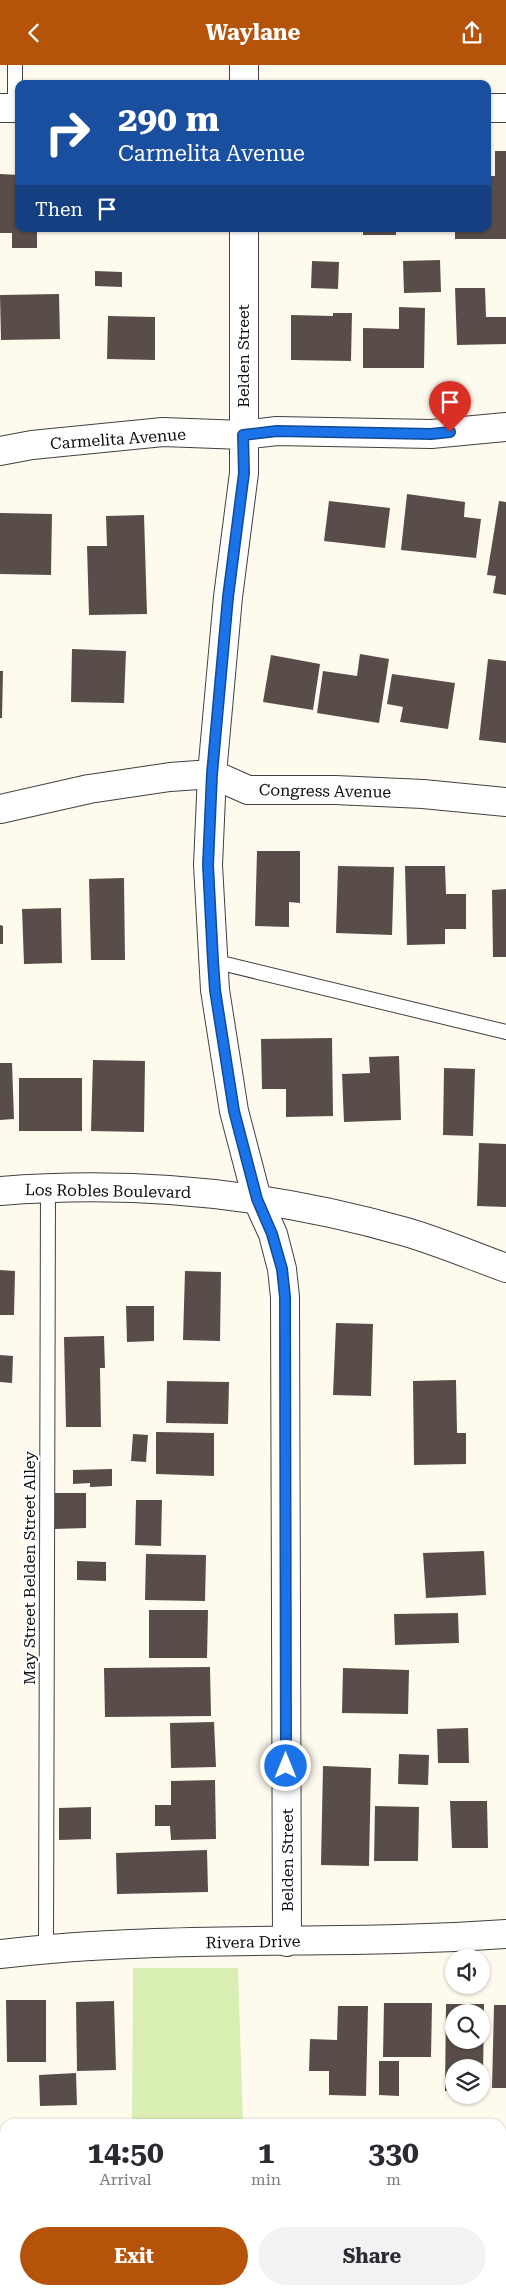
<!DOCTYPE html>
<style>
:root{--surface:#fff;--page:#f2f2f3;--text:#2b2b33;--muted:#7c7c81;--accent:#b45309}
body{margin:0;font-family:"Roboto Serif",serif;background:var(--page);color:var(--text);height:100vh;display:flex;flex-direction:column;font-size:19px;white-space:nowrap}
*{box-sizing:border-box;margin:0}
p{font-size:16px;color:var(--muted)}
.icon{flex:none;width:28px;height:28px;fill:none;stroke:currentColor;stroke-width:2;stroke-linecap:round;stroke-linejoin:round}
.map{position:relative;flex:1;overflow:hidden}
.panel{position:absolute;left:0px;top:2054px;width:506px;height:176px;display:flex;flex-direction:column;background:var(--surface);border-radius:15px 15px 0 0;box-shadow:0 1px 4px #0004}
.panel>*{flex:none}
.top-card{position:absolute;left:15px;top:15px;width:476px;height:152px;border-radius:10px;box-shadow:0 1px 4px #0004;background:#1a4fa0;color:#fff;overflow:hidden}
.controls{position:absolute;left:445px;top:1884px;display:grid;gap:10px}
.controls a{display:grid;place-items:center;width:45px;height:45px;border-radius:50%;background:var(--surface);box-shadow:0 1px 4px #0004;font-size:25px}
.pin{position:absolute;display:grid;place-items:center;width:42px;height:42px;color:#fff;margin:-51px -21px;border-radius:50% 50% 50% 0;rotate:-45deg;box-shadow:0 0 5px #0007}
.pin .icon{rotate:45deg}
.me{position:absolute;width:55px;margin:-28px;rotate:0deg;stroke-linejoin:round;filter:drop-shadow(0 0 4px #0008)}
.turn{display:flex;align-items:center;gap:18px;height:105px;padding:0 20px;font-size:22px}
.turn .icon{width:65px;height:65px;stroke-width:2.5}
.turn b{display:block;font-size:35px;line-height:42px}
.then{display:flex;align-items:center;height:48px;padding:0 20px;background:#0003;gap:10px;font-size:19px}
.eta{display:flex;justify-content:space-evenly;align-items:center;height:85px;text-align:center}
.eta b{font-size:30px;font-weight:700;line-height:35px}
.cta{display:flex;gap:10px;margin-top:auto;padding:10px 20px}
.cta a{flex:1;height:58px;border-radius:30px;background:var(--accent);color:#fff;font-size:20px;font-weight:700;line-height:58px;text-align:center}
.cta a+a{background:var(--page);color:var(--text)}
header{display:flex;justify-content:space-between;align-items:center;height:65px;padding:0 20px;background:var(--accent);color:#fff;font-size:22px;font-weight:700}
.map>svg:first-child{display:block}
</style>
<header><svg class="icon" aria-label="back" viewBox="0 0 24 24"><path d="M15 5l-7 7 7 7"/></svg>Waylane<svg class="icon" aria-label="share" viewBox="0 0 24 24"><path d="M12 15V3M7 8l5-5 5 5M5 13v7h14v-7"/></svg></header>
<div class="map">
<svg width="506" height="2229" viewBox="0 0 506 2229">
<rect width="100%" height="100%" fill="#fffaee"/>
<path fill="#d9eeb3" d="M133,1903H238L243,2059H132Z"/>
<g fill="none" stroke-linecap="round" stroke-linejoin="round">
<path stroke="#ade9fd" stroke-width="56" d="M0,2186L5,2185
M267,2225L286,2229"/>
</g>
<path fill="#584d49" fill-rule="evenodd" d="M495,86H506V174H455V164H488V111H495Z
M0,109L19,110V164H37V183H12V168H0Z
M363,164H396V170H363Z
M440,195L441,227L404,228L403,196Z
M312,196L339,197L338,224L311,223Z
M95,206L122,207V222L95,221Z
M455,223H485L486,252H506V279L457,280Z
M59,229L60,274L1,275L0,230Z
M399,242L425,243L424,303H363V263L399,264Z
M333,248H352L351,296L291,295V250L333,251Z
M108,251L155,252V295L107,294Z
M407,429L465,437L464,452L481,454L476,493L401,485Z
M329,436L390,443L385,483L324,476Z
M499,436L506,437V530L493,528L496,511L487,510Z
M0,448L52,449L51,510L0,509Z
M144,450L147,549L89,550L87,481H107L106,451Z
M72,584L126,586L124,638L71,637Z
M360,589L389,594L379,658L317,648L323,606L357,611Z
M271,590L320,599L313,645L263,637Z
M488,594L506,596V678L479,675Z
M0,606H3L2,653H0Z
M392,609L455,618L448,664L400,657L403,642L387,639Z
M257,786H300V838L289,837V862L255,861Z
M338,801L394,802L392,870L336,868Z
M405,801H445L446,829H466V864H445V879L407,880Z
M124,813L125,895H91L89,814Z
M506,824V892H493L492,825Z
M61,843L62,898L24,899L22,844Z
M0,860L3,861V879H0Z
M332,973L333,1051L286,1052V1024H262L261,974Z
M399,991L401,1055L344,1057L342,1009L370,1008L369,992Z
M93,995L145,996L144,1067L91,1066Z
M0,998H12L14,1054L0,1055Z
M444,1003L475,1004L473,1071L443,1070Z
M19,1013H82V1066H19Z
M479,1078L506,1079V1142L477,1141Z
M0,1205L15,1206L14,1250H0Z
M185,1206L221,1207L220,1276L183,1275Z
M126,1241H154V1276L127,1277Z
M336,1258L373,1259L371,1331L333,1330Z
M104,1271L105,1303H100L101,1362H66L64,1272Z
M0,1290L13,1291L12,1318L0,1317Z
M456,1315L457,1368H466V1399L414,1400L413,1316Z
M167,1316L229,1317L228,1359L166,1358Z
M156,1367L214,1368V1411L156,1409Z
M133,1369L148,1370L146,1397L131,1396Z
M112,1404V1421L90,1422V1418L73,1419V1405Z
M53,1428H86V1463L54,1464Z
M136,1435H162L161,1481L135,1480Z
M484,1486L486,1530L426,1533L423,1488Z
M146,1489L206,1490L205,1536L145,1535Z
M77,1496L106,1497V1516L77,1515Z
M149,1545H208L207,1593H149Z
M458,1548L459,1578L395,1580L394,1549Z
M210,1602L211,1651L105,1652L104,1603Z
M343,1603L409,1605L408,1649L342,1648Z
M214,1657L216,1702L171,1703L170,1658Z
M468,1663L469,1698H438L437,1664Z
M399,1689L429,1690L428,1720L398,1719Z
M323,1701L371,1703L369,1801L321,1800Z
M215,1715L216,1774L171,1775L170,1761H155V1740H171V1716Z
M450,1736H487L488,1783H452Z
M375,1741L419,1742L418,1796H374Z
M91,1742V1774L59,1775V1743Z
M207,1785L208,1827L117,1829L116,1788Z
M6,1935H46V1997H7Z
M114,1936L116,2005L77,2006L76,1937Z
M384,1938H432L431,1992H383Z
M446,1939H484L483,2014H481V2002H454V2026H445ZM454,1948H481V1975H454Z
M494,1940H506V2023H492Z
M338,1941H368L366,2031L329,2030V2006H309L310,1974L337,1975Z
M379,1996H399V2031L379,2030Z
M76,2008L77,2040L40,2041L39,2010Z"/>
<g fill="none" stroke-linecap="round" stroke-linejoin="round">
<g stroke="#414141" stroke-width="16">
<path id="lane" d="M15,0V43
M213,896L506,967
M46,1884L48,1122"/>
</g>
<g stroke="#414141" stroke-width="30">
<path id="street" d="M244,0V19
M0,43H19
M488,43H506
M244,164V408L228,532L212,709L208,800L215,925L234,1046L257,1134L273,1169L282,1204L285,1232L287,1877
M0,386L32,380L163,367L243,370L277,366L431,369L506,362
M0,744L89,724L170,712L212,709L248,725H335L423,729L506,737
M0,1126C136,1115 274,1129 406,1167C440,1177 473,1191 506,1203
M0,1889C168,1869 338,1881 506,1869"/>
</g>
<use href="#lane" stroke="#fff" stroke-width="14"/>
<use href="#street" stroke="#fff" stroke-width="28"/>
</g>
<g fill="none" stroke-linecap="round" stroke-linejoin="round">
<g stroke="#114b97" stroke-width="12">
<path id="route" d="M286,1701L285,1232L282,1204L272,1169L257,1134L234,1046L215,925L213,896L208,800L212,709L228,532L244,408L243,370L277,366L431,369L450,367"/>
</g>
<use href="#route" stroke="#1a73e8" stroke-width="9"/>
</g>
<g text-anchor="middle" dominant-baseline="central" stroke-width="5" stroke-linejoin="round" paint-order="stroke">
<g font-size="16" fill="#0e0e0e" stroke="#fff">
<text transform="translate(243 291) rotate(-90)">Belden Street</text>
<text transform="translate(118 374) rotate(-4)">Carmelita Avenue</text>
<text transform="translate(325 726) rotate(1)">Congress Avenue</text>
<text transform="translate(108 1126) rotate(1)">Los Robles Boulevard</text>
<text transform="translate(29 1503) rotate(-90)">May Street Belden Street Alley</text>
<text transform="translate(287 1795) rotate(-90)">Belden Street</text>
<text transform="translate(253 1877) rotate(-1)">Rivera Drive</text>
</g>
</g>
</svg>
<div class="controls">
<a><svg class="icon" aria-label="sound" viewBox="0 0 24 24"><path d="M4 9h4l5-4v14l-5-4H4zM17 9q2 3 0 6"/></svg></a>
<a><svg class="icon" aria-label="search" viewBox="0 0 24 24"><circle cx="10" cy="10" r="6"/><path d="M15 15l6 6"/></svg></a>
<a><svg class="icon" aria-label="layers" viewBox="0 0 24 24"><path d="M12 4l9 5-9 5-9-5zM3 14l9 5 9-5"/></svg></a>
</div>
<div class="pin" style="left:450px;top:367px;background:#d93025"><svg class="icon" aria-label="arrive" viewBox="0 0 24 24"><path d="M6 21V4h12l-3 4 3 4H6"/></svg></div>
<svg class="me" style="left:286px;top:1701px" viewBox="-20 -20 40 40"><circle r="17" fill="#1a73e8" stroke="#fff" stroke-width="3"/><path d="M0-11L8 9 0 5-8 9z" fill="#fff"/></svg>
<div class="top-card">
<div class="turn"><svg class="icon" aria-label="right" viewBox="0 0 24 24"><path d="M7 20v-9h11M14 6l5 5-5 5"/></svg><div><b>290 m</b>Carmelita Avenue</div></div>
<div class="then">Then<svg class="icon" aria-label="arrive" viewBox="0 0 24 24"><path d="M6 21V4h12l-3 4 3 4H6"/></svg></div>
</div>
<section class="panel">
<div class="eta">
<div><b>14:50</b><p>Arrival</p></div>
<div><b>1</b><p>min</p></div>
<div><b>330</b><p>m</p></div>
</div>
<div class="cta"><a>Exit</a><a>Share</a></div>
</section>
</div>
